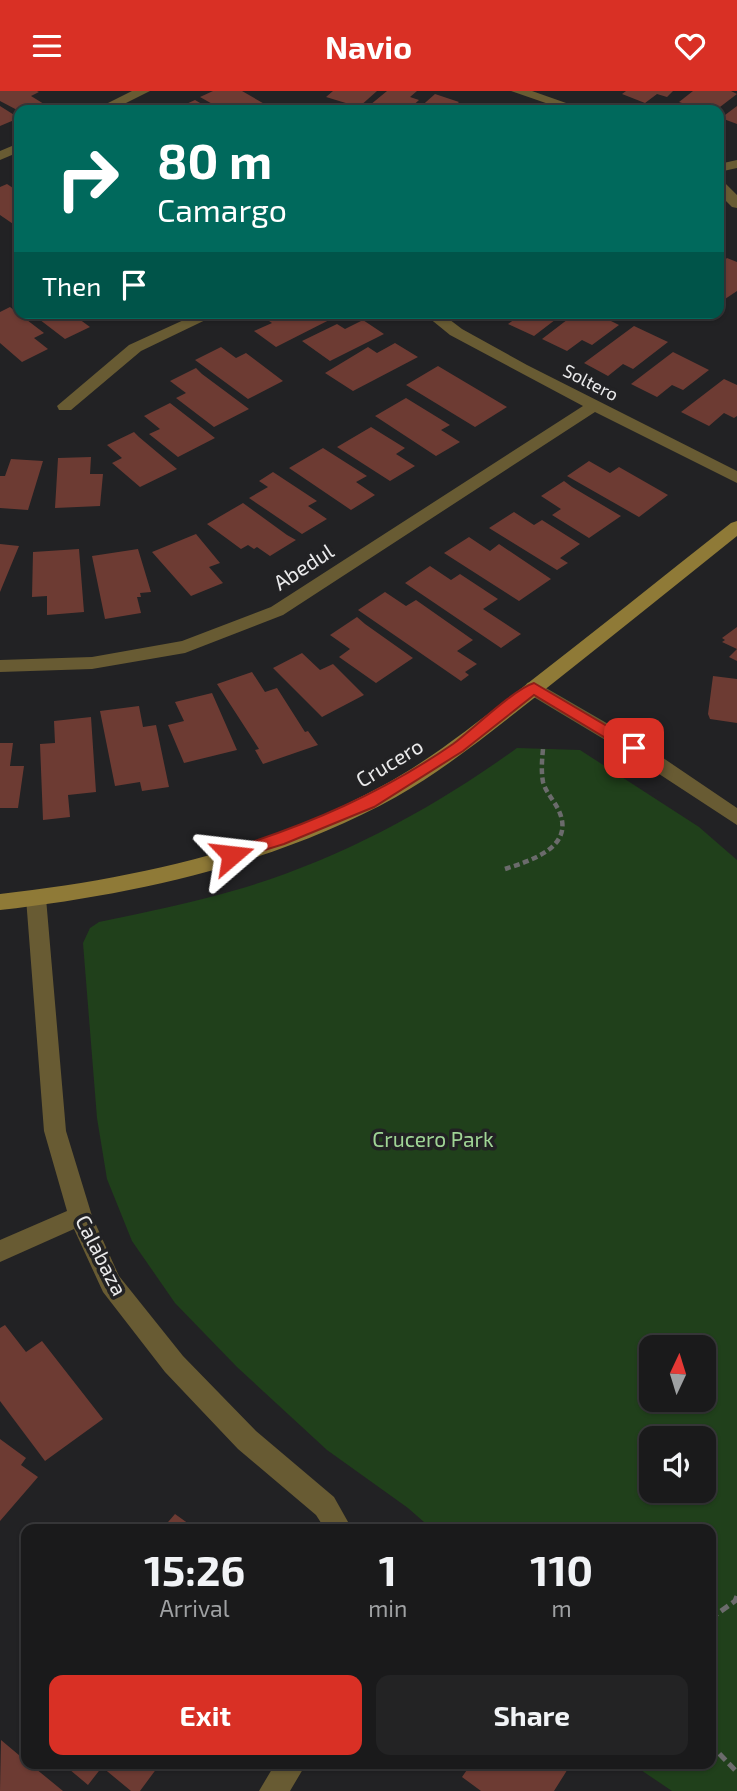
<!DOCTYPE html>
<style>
:root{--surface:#1a1a1b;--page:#232324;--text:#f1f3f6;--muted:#9fa1a3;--line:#38383a;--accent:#d93025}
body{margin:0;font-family:"Exo 2",sans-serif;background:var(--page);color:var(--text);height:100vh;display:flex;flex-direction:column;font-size:26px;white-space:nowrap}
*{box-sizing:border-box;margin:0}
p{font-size:23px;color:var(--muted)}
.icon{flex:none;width:38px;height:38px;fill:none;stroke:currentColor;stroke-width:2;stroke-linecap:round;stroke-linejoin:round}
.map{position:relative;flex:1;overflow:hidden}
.drawer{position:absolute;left:21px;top:1433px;width:695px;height:245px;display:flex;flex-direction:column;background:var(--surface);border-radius:14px;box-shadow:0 2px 5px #0004,0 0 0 2px var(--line)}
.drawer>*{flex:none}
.banner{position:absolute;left:14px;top:14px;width:710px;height:214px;border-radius:14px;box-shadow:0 2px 5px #0004,0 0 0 2px var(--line);background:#00695c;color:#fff;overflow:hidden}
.needle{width:46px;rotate:4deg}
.buttons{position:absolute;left:639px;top:1244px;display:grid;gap:14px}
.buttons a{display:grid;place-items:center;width:77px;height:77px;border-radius:14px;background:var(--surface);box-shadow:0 2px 5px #0004,0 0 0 2px var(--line);font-size:35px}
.pin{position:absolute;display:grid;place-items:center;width:60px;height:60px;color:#fff;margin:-30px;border-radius:14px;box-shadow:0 4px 10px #0006}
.me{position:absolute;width:77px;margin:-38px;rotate:73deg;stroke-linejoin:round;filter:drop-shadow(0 0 5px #0008)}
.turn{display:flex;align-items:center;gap:24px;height:147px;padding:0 28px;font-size:32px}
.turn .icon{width:91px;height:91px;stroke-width:2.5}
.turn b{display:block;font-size:49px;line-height:60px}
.then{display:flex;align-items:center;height:66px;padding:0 28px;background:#0003;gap:14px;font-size:26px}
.eta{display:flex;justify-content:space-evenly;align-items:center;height:119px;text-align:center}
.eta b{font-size:42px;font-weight:700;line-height:49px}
.cta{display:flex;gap:14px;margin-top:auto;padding:14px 28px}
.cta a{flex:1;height:80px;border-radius:14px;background:var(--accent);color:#fff;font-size:28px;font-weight:700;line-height:80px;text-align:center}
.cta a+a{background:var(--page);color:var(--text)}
header{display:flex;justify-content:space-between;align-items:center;height:91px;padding:0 28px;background:var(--accent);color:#fff;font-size:32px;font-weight:700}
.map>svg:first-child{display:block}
</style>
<header><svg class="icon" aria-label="menu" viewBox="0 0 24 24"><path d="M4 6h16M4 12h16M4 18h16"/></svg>Navio<svg class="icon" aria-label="heart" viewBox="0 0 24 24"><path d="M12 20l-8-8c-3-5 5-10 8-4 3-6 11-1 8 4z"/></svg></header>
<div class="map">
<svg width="737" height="1700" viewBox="0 0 737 1700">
<rect width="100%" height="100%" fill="#222224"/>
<path fill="#20401b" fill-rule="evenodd" d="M517,657L580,659L699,736L737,769V1700H672L632,1673H710V1438H432L408,1417L327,1359L237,1276L175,1212L132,1150L107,1088L97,1027L83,852L90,837L99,831C147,821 196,811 243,797C342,767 434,717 517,657ZM704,1256V1309H651V1256ZM651,1348H704V1400H651Z"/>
<path fill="#6d3b33" d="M0,0H37L39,1L31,5L44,13L30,19L19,20L0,10Z
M213,0H242L275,19H223L200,6Z
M333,0H377L359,16L326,6Z
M387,0H417L410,6L419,9L408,19H364Z
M626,0H673L667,6L657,3L645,12L622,3Z
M693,0H731L737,3L716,19H681L688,14L679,11Z
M435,3L459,11L450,19H417Z
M195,9L212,19H173Z
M0,15L19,27L0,35Z
M737,15V33L721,27Z
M7,93L19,101V137L0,124V96Z
M727,167L737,171V200L719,212V173Z
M10,216L44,242L34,247L48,258L22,271L0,252V221Z
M31,222H82L75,225L90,236L65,248Z
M278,222H343L276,256L254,240L272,232L266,228Z
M523,222H564L534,245L508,233Z
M576,222H595L619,234L592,254L582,249L567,260L542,248Z
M363,229L384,243L330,270L302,250L337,233L345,238Z
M634,235L668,251L633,278L623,273L608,285L584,272Z
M395,252L418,266L353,300L325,282L368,256L377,262Z
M221,256L236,267L246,262L283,290L248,308L195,269Z
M673,261L709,279L683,299L672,294L657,306L631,293Z
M438,275L507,316L475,336L406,294Z
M196,277L202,283L249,318L214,336L176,307L186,302L170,290Z
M724,288L737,294V325L734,327L724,322L709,335L681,321Z
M406,307L450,334L441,339L460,351L436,365L375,325Z
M170,312L215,347L178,366L149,343L160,338L144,325Z
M371,336L405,357L396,363L415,375L390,390L337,356Z
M134,341L139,346L177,378L140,396L112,372L122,367L107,354Z
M323,357L367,385L356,391L375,404L351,419L289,377Z
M91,366L90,383H103L100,415L55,417L58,367Z
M11,368L43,370L28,419L0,417V385H5Z
M589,370L610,382L619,376L668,404L639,426L567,385Z
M273,381L317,410L308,415L327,428L302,443L249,407L268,396L259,390Z
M564,390L572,396L621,425L589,447L552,424L561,418L541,405Z
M243,412L287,444L296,449L270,465L257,456L254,458L248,454L241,458L207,433Z
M514,421L534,434L542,429L580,453L560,467L568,472L557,479L489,437Z
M196,443L220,472L209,476L223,492L191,505L152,461Z
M469,446L490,460L499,453L551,488L519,510L444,462Z
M0,453L19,455L0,501Z
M79,458L84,521L47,524V505L32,506L33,461Z
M138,458L151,501L140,502L141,506H137L141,522L105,528L92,465Z
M430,475L451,489L460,483L498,508L483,518L521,543L501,557L405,492Z
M385,501L406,515L416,509L473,549L457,560L477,573L465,581L469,584L461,590L358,519Z
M357,526L365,533L413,567L376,592L339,566L350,558L330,544Z
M737,536V570L729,566L737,558L722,551L725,549L722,547Z
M302,562L320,579L333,573L364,604L322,626L273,577Z
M252,581L265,601L277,597L305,641L308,640L318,654L263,673L255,659L259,658L217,593Z
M713,585L737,588V632L710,628L708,623Z
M212,602L237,659L184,672L168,634L184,630L175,611Z
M139,615L143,636L156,634L169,696L142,700L140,691L115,695L100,620Z
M91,626L96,701L68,704L70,726L43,729L40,653L55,652L54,630Z
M0,652H13L10,675H24L18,717H0Z
M5,1234L26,1261L42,1250L103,1328L45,1370L0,1310V1237Z
M0,1348L26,1367L21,1374L38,1386L0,1430Z
M175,1423L196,1438H162Z
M1,1649L26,1670V1673H30L63,1700H0Z
M63,1673H160L140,1700H131L102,1676L88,1694Z
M471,1673H571L554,1700H481L462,1686Z"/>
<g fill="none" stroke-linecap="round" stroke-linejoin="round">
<path stroke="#6b6b6c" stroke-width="4.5" stroke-dasharray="6 3.5" stroke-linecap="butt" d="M505,778C532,769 575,756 559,720C554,709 546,702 543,691C541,680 542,669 543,658"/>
<path stroke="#6b6b6c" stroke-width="5" stroke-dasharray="9 4.5" stroke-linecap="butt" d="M710,1528L735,1510L737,1505
M710,1653L737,1681"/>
<path fill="#685b33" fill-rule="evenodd" d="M737,69V77L719,81V73Z"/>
<path fill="#685b33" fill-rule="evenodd" d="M132,0H150L112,19H94Z
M511,0H532L586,19H566Z
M19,52V61L0,69V60Z
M719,90L724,91L737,104V117L732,116L719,103Z
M199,222H220L141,260L71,319H59L57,315L129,254Z
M423,222H441L462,238L527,274L737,380V392L595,321L283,524L185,562L92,578L0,581V569L92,566L182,550L271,516L583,315L450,244Z
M534,590L641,652L737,717V734L627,662L527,602L525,597L527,592Z
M36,799L43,801L46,807L66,1040L92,1125L119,1185L183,1265L256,1340L334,1406L352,1438H325L316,1424L238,1358L165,1281L103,1201L74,1138L0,1171V1149L67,1120L44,1040L26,807L29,801Z
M275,1673H306L290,1700H259Z"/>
<path fill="#8f7a37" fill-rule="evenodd" d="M737,430V445C671,498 605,551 538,604C492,640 447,677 396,706C275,773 136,803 0,819V803C131,788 263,760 380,696C431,669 477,631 523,596C593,542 661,487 731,432Z"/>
</g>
<path fill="#d93025" stroke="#8d1f18" stroke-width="2" d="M534,592L639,654L641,657L639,661H629L534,604L463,660L374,716L284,753L232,769L227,768L224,764L227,759C308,734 382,702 453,653C472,639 514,598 534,592Z"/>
<g text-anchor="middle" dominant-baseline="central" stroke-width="7" stroke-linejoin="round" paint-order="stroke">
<g font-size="18" fill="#eaeaeb" stroke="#222224">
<text transform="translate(591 291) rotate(27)">Soltero</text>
</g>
<g font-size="21" fill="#eaeaeb" stroke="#222224">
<text transform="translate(303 475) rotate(-33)">Abedul</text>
<text transform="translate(389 671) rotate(-31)">Crucero</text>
<text transform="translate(102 1164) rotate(63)">Calabaza</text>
</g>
<g font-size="21" fill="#9fd495" stroke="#222224">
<text x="433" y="1047">Crucero Park</text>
</g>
</g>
</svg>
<div class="buttons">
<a><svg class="needle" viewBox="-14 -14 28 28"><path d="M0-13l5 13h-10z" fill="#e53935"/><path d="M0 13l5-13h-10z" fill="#9fa1a3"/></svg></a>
<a><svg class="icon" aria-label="sound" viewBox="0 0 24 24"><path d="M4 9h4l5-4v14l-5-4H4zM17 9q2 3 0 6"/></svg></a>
</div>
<div class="pin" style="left:634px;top:657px;background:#d93025"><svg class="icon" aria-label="arrive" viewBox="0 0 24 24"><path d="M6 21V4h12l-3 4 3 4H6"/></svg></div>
<svg class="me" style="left:232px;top:764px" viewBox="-20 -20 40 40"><path d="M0-17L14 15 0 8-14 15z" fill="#d93025" stroke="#fff" stroke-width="4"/></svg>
<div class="banner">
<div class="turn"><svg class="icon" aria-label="right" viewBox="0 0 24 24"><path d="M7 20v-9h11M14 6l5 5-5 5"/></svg><div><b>80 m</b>Camargo</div></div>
<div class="then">Then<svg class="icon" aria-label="arrive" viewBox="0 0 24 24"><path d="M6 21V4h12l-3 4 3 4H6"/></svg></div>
</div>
<section class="drawer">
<div class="eta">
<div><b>15:26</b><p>Arrival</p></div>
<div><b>1</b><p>min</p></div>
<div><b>110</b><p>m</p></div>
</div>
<div class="cta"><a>Exit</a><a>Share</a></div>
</section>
</div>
